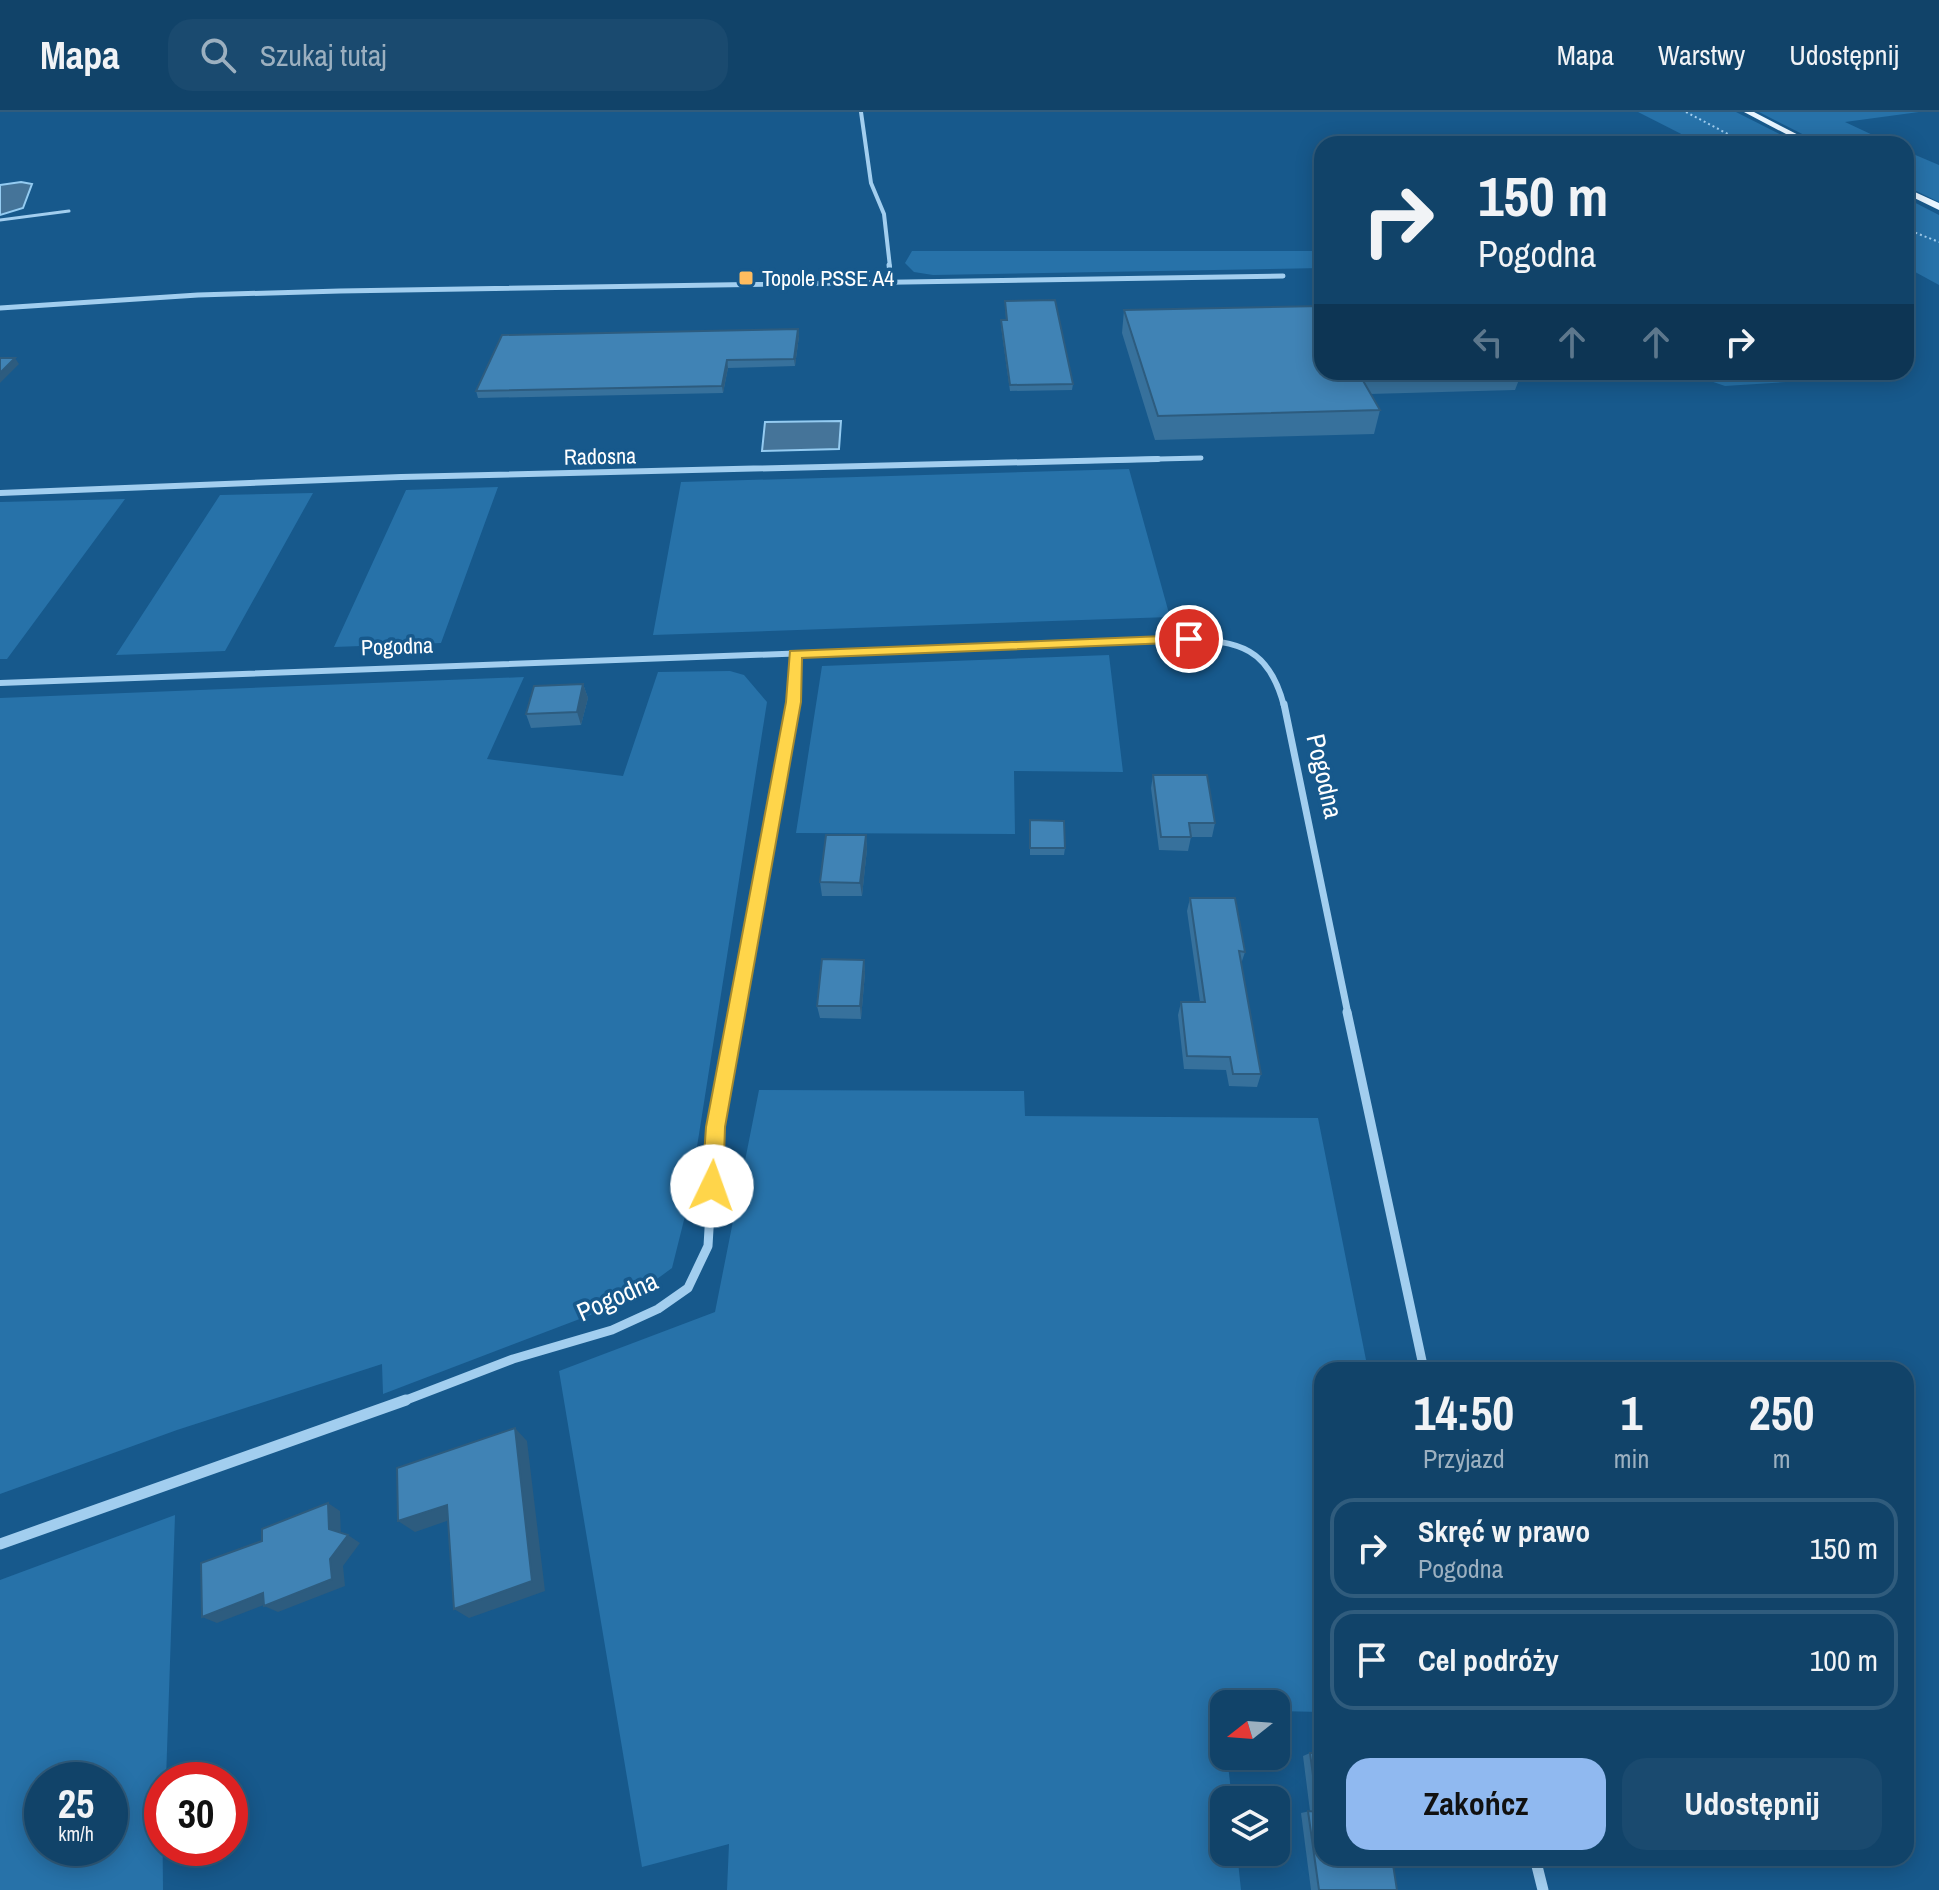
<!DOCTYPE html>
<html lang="pl">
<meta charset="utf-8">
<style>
:root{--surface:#114369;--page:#1a4a6f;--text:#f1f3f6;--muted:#9cb0c0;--line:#305c7d;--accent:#90b9f0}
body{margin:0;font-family:"Archivo Narrow",sans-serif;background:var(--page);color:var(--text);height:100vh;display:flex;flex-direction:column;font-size:30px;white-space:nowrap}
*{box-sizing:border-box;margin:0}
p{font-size:26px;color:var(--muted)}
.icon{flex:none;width:44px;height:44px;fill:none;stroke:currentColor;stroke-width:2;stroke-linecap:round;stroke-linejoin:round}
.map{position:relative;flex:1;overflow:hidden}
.side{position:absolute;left:1314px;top:1250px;width:600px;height:504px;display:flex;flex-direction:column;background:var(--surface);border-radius:24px;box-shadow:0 4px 20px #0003,0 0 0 2px var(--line)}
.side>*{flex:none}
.guide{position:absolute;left:1314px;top:24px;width:600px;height:244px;border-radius:24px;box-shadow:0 4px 20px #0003,0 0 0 2px var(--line);background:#114369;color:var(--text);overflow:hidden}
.needle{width:52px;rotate:253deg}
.buttons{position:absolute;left:1210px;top:1578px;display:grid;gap:16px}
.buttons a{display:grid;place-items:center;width:80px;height:80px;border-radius:16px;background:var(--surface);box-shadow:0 4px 20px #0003,0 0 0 2px var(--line);font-size:40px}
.speed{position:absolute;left:24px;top:1650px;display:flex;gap:16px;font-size:40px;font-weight:700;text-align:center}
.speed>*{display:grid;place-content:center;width:104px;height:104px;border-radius:50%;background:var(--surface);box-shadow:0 4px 20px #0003,0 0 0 2px var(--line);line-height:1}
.speed small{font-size:20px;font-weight:400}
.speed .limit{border:12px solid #d22;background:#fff;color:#111}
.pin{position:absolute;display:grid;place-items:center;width:68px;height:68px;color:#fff;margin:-34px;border:4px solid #fff;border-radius:50%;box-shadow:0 2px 8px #0007}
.me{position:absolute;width:88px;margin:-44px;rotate:3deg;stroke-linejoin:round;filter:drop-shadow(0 0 6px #0008)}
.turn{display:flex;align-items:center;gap:28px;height:168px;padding:0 32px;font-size:36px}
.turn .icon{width:104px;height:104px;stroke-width:2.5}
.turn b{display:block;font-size:56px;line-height:68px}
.lanes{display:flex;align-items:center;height:76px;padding:0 32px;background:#0003;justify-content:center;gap:40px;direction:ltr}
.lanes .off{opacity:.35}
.eta{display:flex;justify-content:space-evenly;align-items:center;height:136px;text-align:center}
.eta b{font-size:48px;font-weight:700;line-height:56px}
.cta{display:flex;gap:16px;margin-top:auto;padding:16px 32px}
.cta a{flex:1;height:92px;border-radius:24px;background:var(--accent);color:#111;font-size:32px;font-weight:700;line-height:92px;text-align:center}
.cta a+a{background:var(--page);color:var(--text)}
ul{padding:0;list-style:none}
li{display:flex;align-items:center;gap:24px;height:100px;margin:0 16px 12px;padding:0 16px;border:4px solid var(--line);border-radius:24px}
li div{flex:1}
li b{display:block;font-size:30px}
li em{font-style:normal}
header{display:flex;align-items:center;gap:48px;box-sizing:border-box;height:112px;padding:0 40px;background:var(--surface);border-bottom:2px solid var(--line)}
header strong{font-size:38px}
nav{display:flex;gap:44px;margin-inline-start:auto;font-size:28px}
.search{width:560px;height:72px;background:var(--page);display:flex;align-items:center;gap:20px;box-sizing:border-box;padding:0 28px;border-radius:24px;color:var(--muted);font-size:30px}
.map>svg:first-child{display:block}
</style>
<header>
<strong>Mapa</strong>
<div class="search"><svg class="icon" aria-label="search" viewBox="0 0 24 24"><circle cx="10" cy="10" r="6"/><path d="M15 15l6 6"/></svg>Szukaj tutaj</div>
<nav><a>Mapa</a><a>Warstwy</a><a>Udostępnij</a></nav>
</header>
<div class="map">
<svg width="1939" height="1778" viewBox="0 0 1939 1778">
<rect width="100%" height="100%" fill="#17598c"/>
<path fill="#2772a9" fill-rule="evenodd" d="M1638,0H1736L1799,32H1701Z
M1759,0H1919L1845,10L1892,32H1822Z
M1906,39L1939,53V90L1906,74Z
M1906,86L1939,103V173L1906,155Z
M912,139H1322V156L933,163L914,160L905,151Z
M1684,260H1859L1864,265L1725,274Z
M1129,357L1170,505L653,523L681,370Z
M498,375L441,531L334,535L406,378Z
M313,381L225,539L116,543L220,383Z
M125,387L7,547H0V390Z
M1109,543L1123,660L1014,659L1015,722L796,721L822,554Z
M730,559L744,563L767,590L688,1092L672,1156L627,1189L383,1282L382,1252L177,1318L0,1382V586L524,565L487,647L623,664L658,560Z
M759,978L1024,979L1025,1004L1318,1006L1368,1258H1322V1600L1276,1599V1592H1224L1222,1598L1224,1644H1227L1232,1688H1224V1740H1237L1241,1778H727L729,1732L642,1755L559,1259L715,1200Z
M175,1403L166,1668H162L163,1778H0V1468ZM42,1668H110V1736H42Z"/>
<path fill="#457499" stroke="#94cbf1" stroke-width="2" d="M21,70L32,72L23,96L0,103V73Z
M841,309L839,337L762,339L765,310Z"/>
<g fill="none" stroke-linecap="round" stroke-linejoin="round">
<path stroke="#a2ceef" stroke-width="2" stroke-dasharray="2 3" stroke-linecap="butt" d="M1686,0L1747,32
M1906,117L1939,130"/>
<path stroke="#a2ceef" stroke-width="3" d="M0,108L69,99"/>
<path stroke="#a2ceef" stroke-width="4" d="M861,0L871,71L884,102L890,155"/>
<path stroke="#a2ceef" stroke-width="5" d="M889,153L891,168
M0,196L198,183L340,179L1283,164
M1074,349L1201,346"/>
<path stroke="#a2ceef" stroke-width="6" d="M0,381L401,365L1158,347
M0,571L1184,527C1240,529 1269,536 1284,594
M793,594L795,542"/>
<path stroke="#a2ceef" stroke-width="7" d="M1284,592L1348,902
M736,902L794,592"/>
<path stroke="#a2ceef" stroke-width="9" d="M1347,900L1424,1258
M401,1290L513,1247L612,1218L658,1197L688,1176L708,1134L715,1015L736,900"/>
<path stroke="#a2ceef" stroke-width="11" d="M0,1432L406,1288
M1535,1746L1543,1778"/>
<path fill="#e9f5ff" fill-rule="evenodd" d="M1744,0H1754L1816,32H1805Z
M1906,76L1939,91V98L1906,82Z"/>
</g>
<path fill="#37719c" d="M1005,189L1073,272L1072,278L1010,279L1001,214V208H1006Z
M1124,198L1322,260H1522L1515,278L1370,282L1380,298L1374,322L1155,328L1122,221Z
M798,217L799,224L795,254L728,256L723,281L478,286L476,279Z
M583,572L588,586L581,613L531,616L526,602Z
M1153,663L1215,711L1212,725H1191L1188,739L1159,738L1151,676Z
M1030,708L1065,736L1064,743H1030Z
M866,723L867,737L862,784H822L820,770Z
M1190,786L1245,840L1241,852L1261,962L1257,975L1229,974L1226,958L1184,957L1178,903L1181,890H1200L1187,799Z
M864,848L865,861L861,907L820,906L817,894Z
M1310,1641L1397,1778H1311L1301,1701L1310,1699L1303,1644Z"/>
<path fill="#2d5c7f" d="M798,217L799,224L795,254L794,247Z
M15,246L19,252L0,271V261Z
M727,248L728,256L723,281L722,274Z
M583,572L588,586L581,613L577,600Z
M866,723L867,737L862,784L860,771Z
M864,848L865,861L861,907L860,894Z
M515,1316L527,1329L545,1479L469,1506L454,1497Z
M328,1391L340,1399L341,1424L329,1417Z
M447,1393L461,1404L415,1420L398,1409Z
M348,1423L360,1431L343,1454L345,1474L278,1500L264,1494L330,1447Z
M263,1481L277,1488L217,1511L202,1505Z"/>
<path fill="#4083b5" stroke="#2d5c7f" stroke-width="2" d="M1055,188L1073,272L1010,273L1001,208H1007L1005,189Z
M1322,194V260H1358L1380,298L1158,304L1124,198Z
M798,217L794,247L727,248L722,274L476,279L502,223Z
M0,246H15L0,261Z
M583,572L577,600L526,602L534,574Z
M1153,663H1207L1215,711H1189L1191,725H1161Z
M1030,708L1064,709L1065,736H1030Z
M826,723H866L860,771L820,770Z
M1190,786H1235L1245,840L1239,839L1261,962H1233L1230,945L1187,944L1181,890H1205Z
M822,847L864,848L860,894H817Z
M515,1316L532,1469L454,1497L447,1393L398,1409L397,1356Z
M328,1391L329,1417L348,1423L330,1447L332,1467L264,1494L263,1481L202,1505L201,1451L262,1429V1417Z
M1310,1641H1322V1746H1392L1397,1778H1319L1308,1699L1318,1700Z"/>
<path fill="#ffd54a" stroke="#a68a30" stroke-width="2" d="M1189,523L1196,527L1194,530L802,546L801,590L725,1015L723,1074L720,1080H705L702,1074L706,1015L786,590L790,539Z"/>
<rect fill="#ffbc5f" stroke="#17598c" stroke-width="3" x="738" y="158" width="16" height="16" rx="4"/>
<g text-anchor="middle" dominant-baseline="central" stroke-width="7" stroke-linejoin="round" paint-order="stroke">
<g font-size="22" fill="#fff" stroke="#17598c" text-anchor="start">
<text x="762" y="166">Topole PSSE A4</text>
</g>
<g font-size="22" fill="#fff" stroke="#17598c">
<text transform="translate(600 344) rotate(-1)">Radosna</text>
<text transform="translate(397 534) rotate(-2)">Pogodna</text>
</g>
<g font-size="26" fill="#fff" stroke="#17598c">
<text transform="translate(1325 664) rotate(77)">Pogodna</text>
<text transform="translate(617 1184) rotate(-24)">Pogodna</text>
</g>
</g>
</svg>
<div class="buttons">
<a><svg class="needle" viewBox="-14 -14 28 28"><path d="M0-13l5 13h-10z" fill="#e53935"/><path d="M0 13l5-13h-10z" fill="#9cb0c0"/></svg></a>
<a><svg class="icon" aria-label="layers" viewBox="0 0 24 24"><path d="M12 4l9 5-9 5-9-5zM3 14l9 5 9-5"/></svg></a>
</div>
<div class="speed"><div>25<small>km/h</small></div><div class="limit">30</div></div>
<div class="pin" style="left:1189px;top:527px;background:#d93025"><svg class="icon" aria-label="arrive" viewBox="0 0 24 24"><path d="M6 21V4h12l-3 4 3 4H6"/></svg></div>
<svg class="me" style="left:712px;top:1074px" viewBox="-20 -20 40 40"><circle r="19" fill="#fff"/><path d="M0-13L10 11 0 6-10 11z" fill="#ffd54a"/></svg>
<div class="guide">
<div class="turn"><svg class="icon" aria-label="right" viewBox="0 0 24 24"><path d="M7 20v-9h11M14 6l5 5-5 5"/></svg><div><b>150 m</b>Pogodna</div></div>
<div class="lanes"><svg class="icon off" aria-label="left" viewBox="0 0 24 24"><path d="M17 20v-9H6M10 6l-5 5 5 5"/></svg><svg class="icon off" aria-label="ahead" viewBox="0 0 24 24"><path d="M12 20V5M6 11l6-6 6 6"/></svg><svg class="icon off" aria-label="ahead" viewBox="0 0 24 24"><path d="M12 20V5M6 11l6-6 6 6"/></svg><svg class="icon" aria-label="right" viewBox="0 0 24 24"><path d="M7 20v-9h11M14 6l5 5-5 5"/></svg></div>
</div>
<section class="side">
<div class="eta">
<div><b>14:50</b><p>Przyjazd</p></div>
<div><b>1</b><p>min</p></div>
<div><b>250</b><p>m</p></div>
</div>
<ul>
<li><svg class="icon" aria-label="right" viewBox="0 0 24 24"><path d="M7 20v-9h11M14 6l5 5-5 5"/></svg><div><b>Skręć w prawo</b><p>Pogodna</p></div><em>150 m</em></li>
<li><svg class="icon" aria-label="arrive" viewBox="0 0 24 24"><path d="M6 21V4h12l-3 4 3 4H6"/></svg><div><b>Cel podróży</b></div><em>100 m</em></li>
</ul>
<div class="cta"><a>Zakończ</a><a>Udostępnij</a></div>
</section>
</div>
